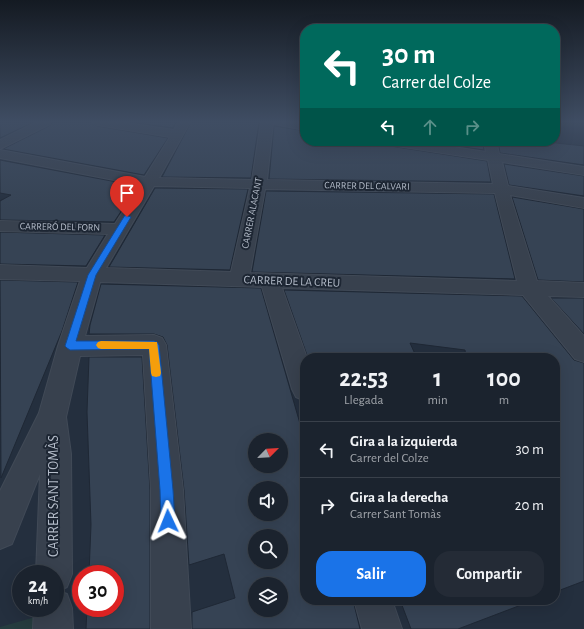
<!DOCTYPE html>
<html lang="es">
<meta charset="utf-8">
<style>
:root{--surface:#1b232e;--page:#242b36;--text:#f1f3f6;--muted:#a0a4aa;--line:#39404a;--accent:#1a73e8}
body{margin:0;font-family:"Alegreya Sans",sans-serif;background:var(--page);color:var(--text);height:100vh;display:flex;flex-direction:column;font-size:15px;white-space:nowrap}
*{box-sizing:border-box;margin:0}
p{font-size:13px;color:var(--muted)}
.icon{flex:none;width:22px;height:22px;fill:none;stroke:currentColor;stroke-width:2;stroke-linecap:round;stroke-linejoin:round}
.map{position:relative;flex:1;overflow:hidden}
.panel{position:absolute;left:300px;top:353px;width:260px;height:252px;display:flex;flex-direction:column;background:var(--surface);border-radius:16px;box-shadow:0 4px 16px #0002,0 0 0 1px var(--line)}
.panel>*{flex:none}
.guide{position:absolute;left:300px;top:24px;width:260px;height:122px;border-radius:16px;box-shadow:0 4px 16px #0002,0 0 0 1px var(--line);background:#00695c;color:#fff;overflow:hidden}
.needle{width:26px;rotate:66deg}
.fabs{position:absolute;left:248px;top:433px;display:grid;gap:8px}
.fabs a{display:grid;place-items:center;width:40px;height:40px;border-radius:50%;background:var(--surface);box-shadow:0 4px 16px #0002,0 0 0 1px var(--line);font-size:20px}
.speed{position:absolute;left:12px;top:565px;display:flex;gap:8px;font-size:20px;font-weight:700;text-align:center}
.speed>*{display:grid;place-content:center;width:52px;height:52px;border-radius:50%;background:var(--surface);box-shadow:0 4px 16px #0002,0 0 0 1px var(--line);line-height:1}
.speed small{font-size:10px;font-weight:400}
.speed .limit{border:6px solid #d22;background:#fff;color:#111}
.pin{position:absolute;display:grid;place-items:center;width:34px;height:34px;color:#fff;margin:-41px -17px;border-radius:50% 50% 50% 0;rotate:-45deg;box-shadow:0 0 4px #0007}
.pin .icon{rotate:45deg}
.me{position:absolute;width:44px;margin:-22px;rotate:358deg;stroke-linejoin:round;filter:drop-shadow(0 0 3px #0008)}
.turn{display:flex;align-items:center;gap:14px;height:84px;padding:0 16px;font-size:18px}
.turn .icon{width:52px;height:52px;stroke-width:2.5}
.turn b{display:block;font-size:28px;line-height:34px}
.lanes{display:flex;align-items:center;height:38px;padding:0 16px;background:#0003;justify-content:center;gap:20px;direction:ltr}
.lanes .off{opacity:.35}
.eta{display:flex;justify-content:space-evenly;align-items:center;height:68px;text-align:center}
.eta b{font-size:24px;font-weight:700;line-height:28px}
.action{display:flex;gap:8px;margin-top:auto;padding:8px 16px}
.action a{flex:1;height:46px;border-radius:16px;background:var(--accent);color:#fff;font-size:16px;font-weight:700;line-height:46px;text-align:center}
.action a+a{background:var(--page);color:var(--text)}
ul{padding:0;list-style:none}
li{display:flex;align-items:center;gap:12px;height:56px;padding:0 16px;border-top:1px solid var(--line)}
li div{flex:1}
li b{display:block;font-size:15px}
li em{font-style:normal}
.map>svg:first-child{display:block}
</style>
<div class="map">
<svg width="584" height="629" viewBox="0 0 584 629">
<rect width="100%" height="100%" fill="#242f3e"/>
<path fill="#263c3f" d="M53,612V629H0V627Z"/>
<path fill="#364354" stroke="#1f2835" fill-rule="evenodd" d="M0,122H34L0,138Z
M52,122H91L97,126L168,138L144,175L3,149L51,125Z
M130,122H176L173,128Z
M191,122H259L251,178L162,177Z
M274,126L305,131V141H383L385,145L390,146L487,161L491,182L269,179Z
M424,141H483L484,150Z
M498,141L540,144L538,141L584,146V165L500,153Z
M0,160L138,186L114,222L0,220V201L11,195L0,193Z
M504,164L584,176V196L509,185Z
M155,188L248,189L230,270L109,267Z
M266,191L494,194L515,279L252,272Z
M512,197L584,209V282L538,280Z
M0,232L105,235L86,266L0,264Z
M0,280L78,282L62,331L1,478Z
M101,284L261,288L305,441V600H353L360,629H192V612L235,598L224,554L189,565L184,490L167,345L163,337L154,334H89L90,325ZM255,440H281V466H255ZM255,488H281V514H255ZM255,536H281V562H255ZM255,584H281V610H255Z
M284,290L522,296L574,360L584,363V581L555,592V358H466L465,350L410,343L415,354L401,356L402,358H308Z
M551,298H584V334Z
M89,357H142L150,490V629H86L87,608H115V574H89L91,525L87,412Z
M400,600H528L529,602L458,629H411Z"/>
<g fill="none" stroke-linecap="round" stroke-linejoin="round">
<g stroke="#414a57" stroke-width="2">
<path id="minor" d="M37,122H51L50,124L0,149V140Z
M92,122H119L174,130L178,122H190L159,178L252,180L261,122H296L305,124V130L274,124L273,122L267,180L493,184L488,160L390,145L386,144L384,141H414L486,152L484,141H496L499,154L584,167V175L502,162L508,186L584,198V208L510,195L537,281L584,283V297L548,296L584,336V362L575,359L523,295L282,288L307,358H305V401L296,397L292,389L262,287L100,282L85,336L154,335L162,338L166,345L183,490L191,629H151V490L143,355L80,356L66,417L71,454L72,574L67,587L58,591L67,594L72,608L73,629H33L34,608H55V574H36L40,474L12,544L0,549V491L39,413L58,346L80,281L0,279V265L87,268L108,234L0,231V221L115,224L140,185L0,158V150L145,177L170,137L97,125ZM154,186L250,188L231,272L106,268ZM265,189L495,193L517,281L250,273Z
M354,600H392L402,629H362Z"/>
</g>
<use href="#minor" fill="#38414e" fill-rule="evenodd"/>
</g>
<linearGradient id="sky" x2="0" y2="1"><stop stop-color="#141a22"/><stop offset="0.58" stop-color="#3f4d63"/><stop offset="1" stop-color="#3f4d63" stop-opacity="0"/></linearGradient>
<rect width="584" height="210" fill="url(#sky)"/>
<path fill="#1a73e8" stroke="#114b97" d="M125,215L131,217L96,275L76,341H154L157,342L159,345L173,490L175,521L173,526L168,528L163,526L161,521L160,490L149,349L70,350L67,348L65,346L88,275Z"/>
<path fill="#f59e0b" d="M101,341L157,342L161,373L160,376L156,377L152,376L151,373L149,349H101L98,348L96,345L98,342Z"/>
<g text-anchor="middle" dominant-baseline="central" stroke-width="4" stroke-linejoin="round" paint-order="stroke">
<g font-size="10" fill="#b4bcc9" stroke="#1d2633">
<text transform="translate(367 186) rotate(1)">CARRER DEL CALVARI</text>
<text transform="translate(252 213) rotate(-79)">CARRER ALACANT</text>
<text transform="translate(60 227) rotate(1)">CARRERÓ DEL FORN</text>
</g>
<g font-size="12" fill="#b4bcc9" stroke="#1d2633">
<text transform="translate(292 281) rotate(2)">CARRER DE LA CREU</text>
</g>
<g font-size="14" fill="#b4bcc9" stroke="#1d2633">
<text transform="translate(54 496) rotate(-90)">CARRER SANT TOMÀS</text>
</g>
</g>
</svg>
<div class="fabs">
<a><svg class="needle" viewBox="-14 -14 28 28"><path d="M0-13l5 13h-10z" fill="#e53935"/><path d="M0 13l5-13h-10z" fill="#a0a4aa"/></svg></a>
<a><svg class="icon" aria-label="sound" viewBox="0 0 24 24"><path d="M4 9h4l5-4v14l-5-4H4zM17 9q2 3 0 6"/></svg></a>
<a><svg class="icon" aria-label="search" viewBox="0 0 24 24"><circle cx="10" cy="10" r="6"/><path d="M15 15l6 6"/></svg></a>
<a><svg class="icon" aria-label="layers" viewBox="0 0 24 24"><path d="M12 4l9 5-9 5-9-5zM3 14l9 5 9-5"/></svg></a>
</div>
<div class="speed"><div>24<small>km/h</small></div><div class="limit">30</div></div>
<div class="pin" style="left:127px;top:217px;background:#d93025"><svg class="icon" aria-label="arrive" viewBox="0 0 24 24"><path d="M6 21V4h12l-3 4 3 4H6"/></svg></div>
<svg class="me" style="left:168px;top:521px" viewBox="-20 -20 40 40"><path d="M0-17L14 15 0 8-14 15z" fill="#1a73e8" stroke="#fff" stroke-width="4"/></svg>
<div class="guide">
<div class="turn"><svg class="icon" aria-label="left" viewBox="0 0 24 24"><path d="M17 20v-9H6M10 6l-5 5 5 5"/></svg><div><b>30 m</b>Carrer del Colze</div></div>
<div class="lanes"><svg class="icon" aria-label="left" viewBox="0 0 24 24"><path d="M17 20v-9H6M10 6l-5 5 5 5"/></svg><svg class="icon off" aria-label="ahead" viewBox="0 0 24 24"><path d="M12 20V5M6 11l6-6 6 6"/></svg><svg class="icon off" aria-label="right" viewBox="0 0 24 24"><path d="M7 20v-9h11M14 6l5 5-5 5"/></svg></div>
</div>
<section class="panel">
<div class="eta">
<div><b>22:53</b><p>Llegada</p></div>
<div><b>1</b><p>min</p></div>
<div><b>100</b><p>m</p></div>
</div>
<ul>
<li><svg class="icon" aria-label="left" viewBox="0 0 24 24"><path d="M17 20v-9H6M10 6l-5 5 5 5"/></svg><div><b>Gira a la izquierda</b><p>Carrer del Colze</p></div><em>30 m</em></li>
<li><svg class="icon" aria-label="right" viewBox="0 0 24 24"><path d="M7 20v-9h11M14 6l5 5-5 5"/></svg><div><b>Gira a la derecha</b><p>Carrer Sant Tomàs</p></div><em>20 m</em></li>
</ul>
<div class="action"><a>Salir</a><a>Compartir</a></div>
</section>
</div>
